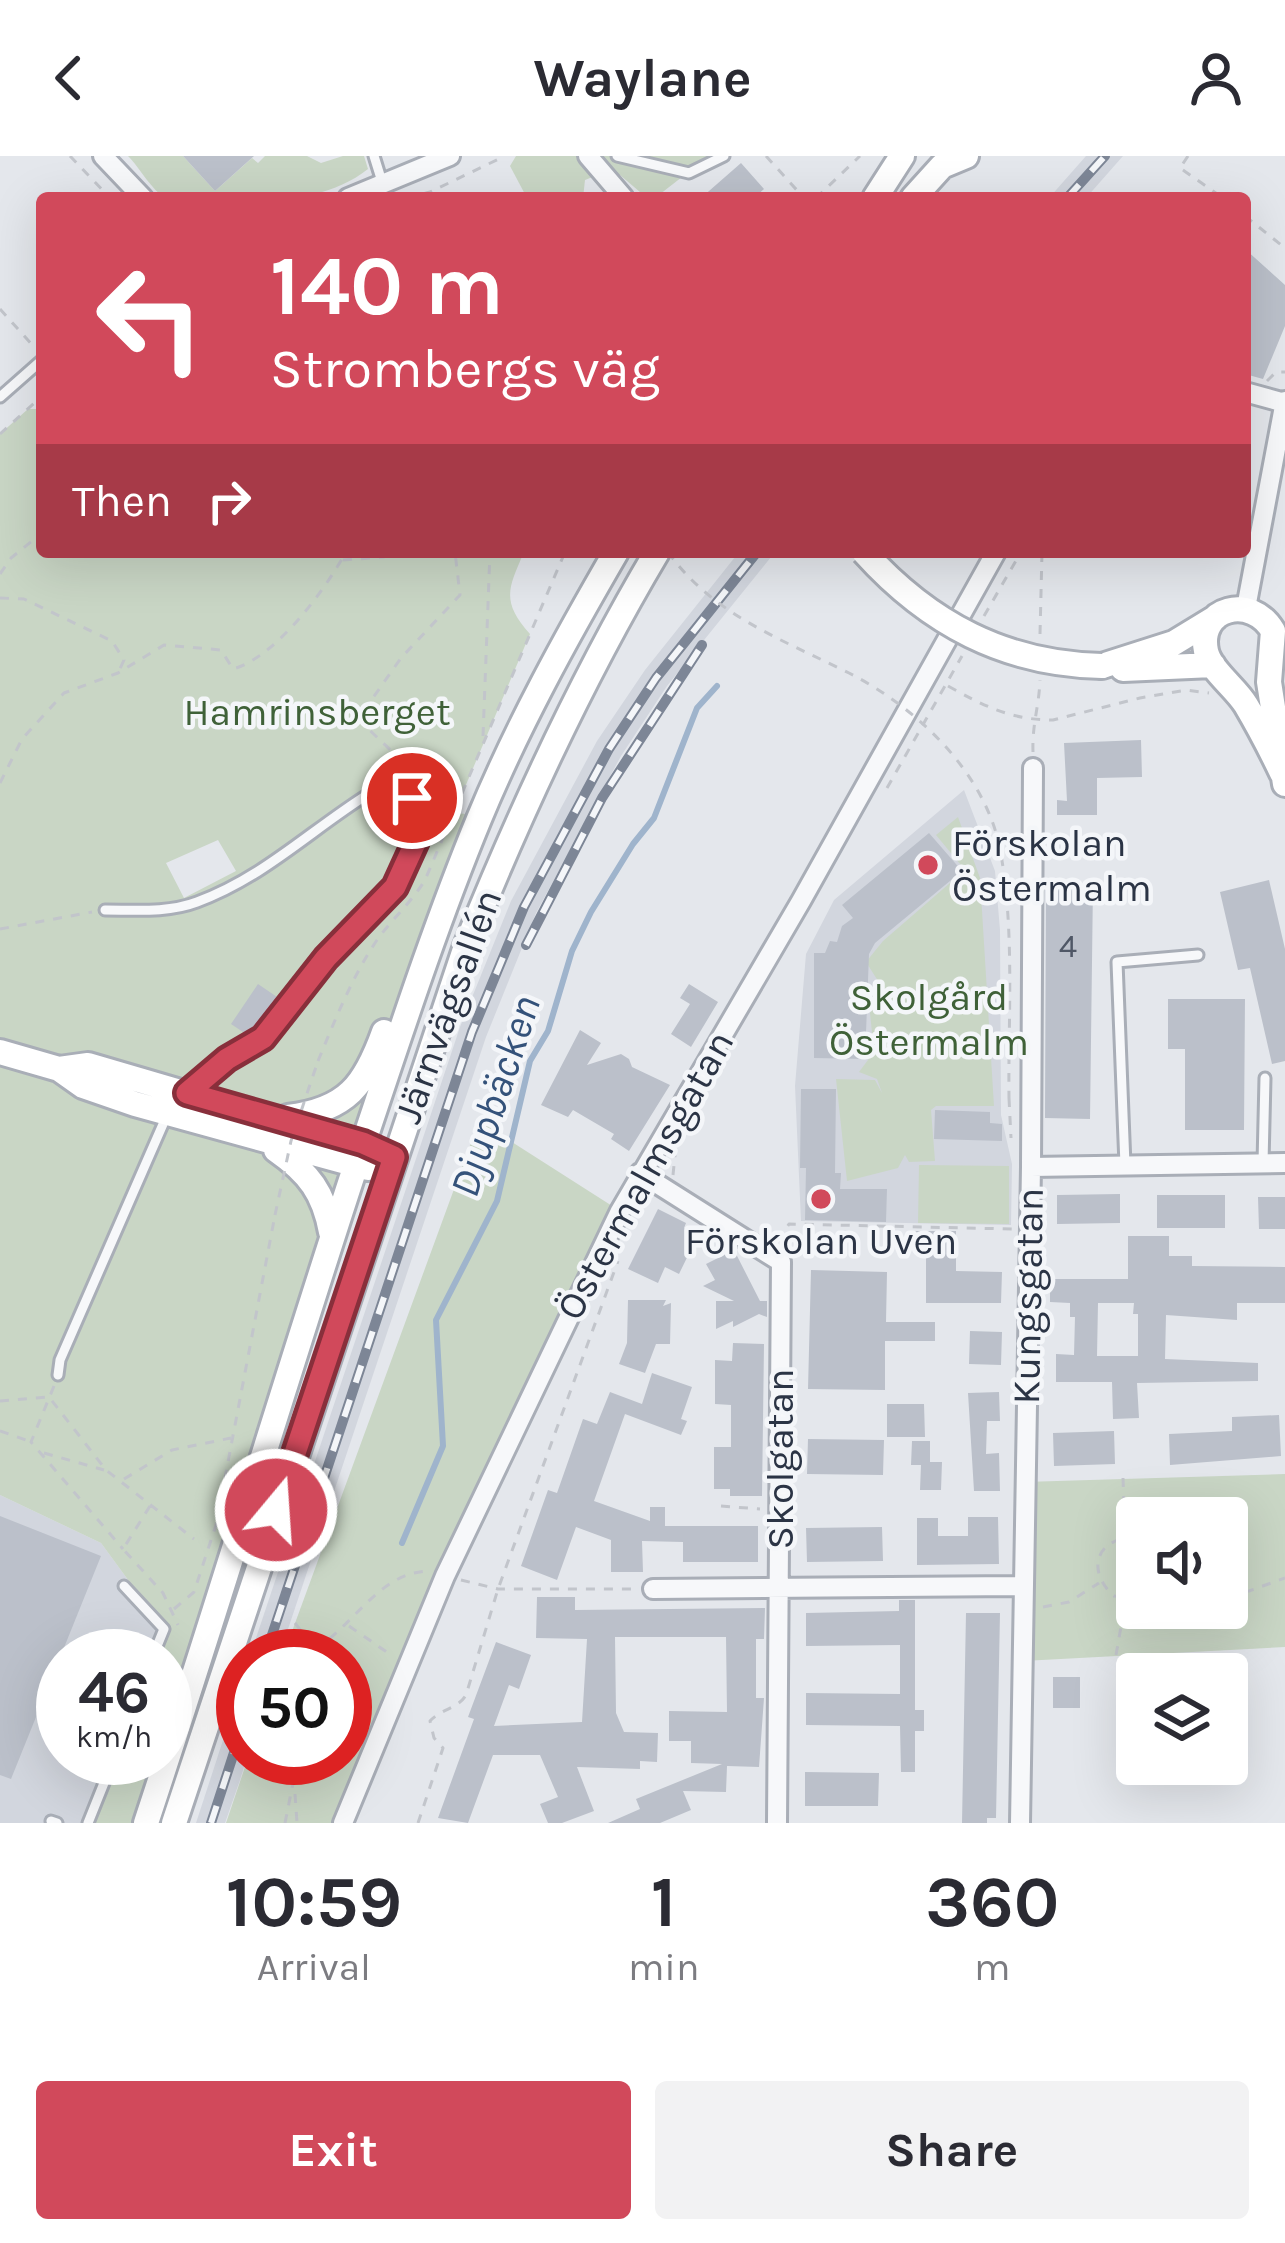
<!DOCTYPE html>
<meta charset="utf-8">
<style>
:root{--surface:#fff;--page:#f2f2f3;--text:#2b2b33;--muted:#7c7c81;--accent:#d1495b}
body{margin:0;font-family:Karla,sans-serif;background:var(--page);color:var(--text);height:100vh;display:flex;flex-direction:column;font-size:45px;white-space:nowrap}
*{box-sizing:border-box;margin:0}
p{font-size:39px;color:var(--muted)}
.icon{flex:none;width:66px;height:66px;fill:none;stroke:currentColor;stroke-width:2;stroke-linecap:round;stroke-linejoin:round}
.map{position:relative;height:1667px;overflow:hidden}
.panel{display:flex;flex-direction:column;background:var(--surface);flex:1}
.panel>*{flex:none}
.top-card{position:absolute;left:36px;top:36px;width:1215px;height:366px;border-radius:12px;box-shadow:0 12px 48px #0002;background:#d1495b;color:#fff;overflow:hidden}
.buttons{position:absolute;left:1116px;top:1341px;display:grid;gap:24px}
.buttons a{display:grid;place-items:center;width:132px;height:132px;border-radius:12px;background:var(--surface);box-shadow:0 12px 48px #0002;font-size:60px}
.speed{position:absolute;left:36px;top:1473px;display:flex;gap:24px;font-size:60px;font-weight:700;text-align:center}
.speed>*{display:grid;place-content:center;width:156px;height:156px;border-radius:50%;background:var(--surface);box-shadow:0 12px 48px #0002;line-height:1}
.speed small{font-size:30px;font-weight:400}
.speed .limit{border:18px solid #d22;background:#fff;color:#111}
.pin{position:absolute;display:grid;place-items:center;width:102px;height:102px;color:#fff;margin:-51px;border:6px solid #fff;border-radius:50%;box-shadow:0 3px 12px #0007}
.me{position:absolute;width:132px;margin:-66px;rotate:18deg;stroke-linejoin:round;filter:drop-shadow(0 0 9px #0008)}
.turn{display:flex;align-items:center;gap:42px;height:252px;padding:0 36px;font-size:54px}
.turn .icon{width:156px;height:156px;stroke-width:2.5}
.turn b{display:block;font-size:84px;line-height:102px}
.then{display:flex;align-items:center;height:114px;padding:0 36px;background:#0003;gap:24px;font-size:45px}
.eta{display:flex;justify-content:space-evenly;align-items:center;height:204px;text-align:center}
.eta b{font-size:72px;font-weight:700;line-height:84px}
.button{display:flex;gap:24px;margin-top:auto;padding:24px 36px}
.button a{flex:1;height:138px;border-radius:12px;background:var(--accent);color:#fff;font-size:48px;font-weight:700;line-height:138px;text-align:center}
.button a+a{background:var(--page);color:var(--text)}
header{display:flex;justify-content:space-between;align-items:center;height:156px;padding:0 36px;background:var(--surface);font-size:54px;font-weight:700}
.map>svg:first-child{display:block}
</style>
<header><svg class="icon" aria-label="back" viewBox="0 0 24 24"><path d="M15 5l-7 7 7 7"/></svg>Waylane<svg class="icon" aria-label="person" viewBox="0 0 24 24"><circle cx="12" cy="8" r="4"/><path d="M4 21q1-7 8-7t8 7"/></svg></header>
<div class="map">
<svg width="1285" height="1667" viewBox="0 0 1285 1667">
<rect width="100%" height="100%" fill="#e4e7ec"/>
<path fill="#d2d6de" d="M1086,0H1123L1086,42H1049Z
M739,396H775L667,530L621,600L536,757L486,881L279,1500H250L460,871L511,745L597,585L645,514Z
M964,634L995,715L1000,774L1001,959L1012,1008L1011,1069L801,1065L795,930L806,798L834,744Z
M0,1339L101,1387L164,1473L154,1500H63V1602H114L89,1667H0Z
M243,1523V1602H247L240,1624L225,1667H196Z"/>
<path fill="#c9d6c5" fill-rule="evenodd" d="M128,0H183L215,35L252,2L258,7L265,0H307L321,7L343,0H364L368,13C312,57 232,42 166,42C151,34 141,13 128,0Z
M516,0H709L655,42H647L620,19L595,20L585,24L583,42H527L510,10Z
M28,253H42V396H524C508,433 501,445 530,478L454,657L480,659L146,1667H89L114,1602H165V1500H154L164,1473L101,1387L0,1339V278ZM218,684L236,715L184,742L166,707Z
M958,661L980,722L994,950H936L931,954L935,1005L909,1006L905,999L898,1012L847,1025L836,923L875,924L882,937L877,923L859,916L874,896L870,857L880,828L866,806L883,785L965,714L936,679Z
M479,965L620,1055L584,1127L343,1667H226L248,1602H345V1500H283Z
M919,1009L1009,1010V1068L918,1067Z
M1285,1318V1491L1023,1505L1024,1326ZM1137,1362H1227V1452H1137Z"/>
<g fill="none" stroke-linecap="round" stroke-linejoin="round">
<path stroke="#9fb4cc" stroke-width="6" d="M402,1387L443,1290L436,1164L497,1045L530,905L548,875L572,795L591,756L633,688L654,662L697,552L717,530"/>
</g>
<path fill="#bbc0ca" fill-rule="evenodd" d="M183,0H254L215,35Z
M741,7L764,33L754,42H701Z
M1245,93L1285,129V170L1263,223L1245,218Z
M1141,584L1142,621L1097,622V659H1057V644L1067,645L1064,587Z
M929,677L962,715L875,787L869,798L865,903L814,902V797H825L830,785L837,786L842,770L853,762L842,749Z
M1269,724L1285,793V905L1272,908L1250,812L1238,814L1220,736Z
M1046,728H1093L1090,963L1045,962Z
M258,828L280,843L257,875L249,880L231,868Z
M689,828L718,846L691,891L671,878L690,848L680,842Z
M1168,843H1245L1244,974H1185V893H1168Z
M580,874L601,887L587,909L621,898L629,903L632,911L670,929L629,995L611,983L614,978L573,954L568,961L541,949Z
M801,933H836L835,1017H841L840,1033H887L886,1066L805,1064L806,1012H800Z
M935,954L990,956V967L1002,968V985L934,983Z
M1120,1038V1067L1057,1068V1039Z
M1157,1039H1225V1072H1157Z
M1258,1041H1285V1073H1259Z
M658,1053L686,1067L684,1072L698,1079L679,1118L665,1111L658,1127L628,1113Z
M908,1075H956V1115L1002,1116L1001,1147H926V1092H908Z
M1128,1080H1169V1100H1192V1110L1285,1111V1147H1237V1164L1166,1159L1165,1203L1258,1207V1225L1137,1227L1139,1262L1113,1263L1112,1226H1056V1198L1074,1199L1075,1161H1070V1147L1050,1146V1123H1128ZM1098,1147H1134L1133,1158H1138V1200H1097Z
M734,1094L760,1145H767V1161L759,1158L733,1171V1165L716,1173V1145H734L703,1130L715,1124L706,1108Z
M811,1114L887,1116L886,1166H935V1185H885V1234L808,1233Z
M628,1144H666L663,1150L671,1147L670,1188H656L645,1217L619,1208L627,1187Z
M970,1175L1002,1176L1001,1209L969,1208Z
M733,1187L764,1188L762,1340H730V1333H714V1291H731V1249L715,1248V1204L732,1205Z
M652,1217L692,1231L681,1263L687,1265L681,1279L625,1258L594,1345L650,1365V1351H665V1370H758V1406H683V1386L642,1385L643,1416H611V1384L576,1371L557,1424L521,1410L548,1334L557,1337L583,1263L597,1268L610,1236L642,1248Z
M999,1236L1000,1265H987L986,1298L999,1297L1000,1335H974L968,1237Z
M887,1248H924L925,1281H887Z
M1279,1259L1281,1300L1170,1309L1169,1278L1232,1275V1261Z
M1114,1275L1115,1308L1054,1310L1053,1277Z
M808,1283L884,1284L883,1319L807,1318Z
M912,1285H930V1306H942L941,1334H920L921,1309H911Z
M0,1360L101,1400L11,1623L0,1619Z
M968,1361H998L999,1408L917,1409V1362H938V1380H968Z
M882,1371L883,1405L807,1406L806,1372Z
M537,1441H575V1454L765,1452L764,1483H756V1542H764L759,1611L727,1610L726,1636L683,1635L691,1654L660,1667H608L640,1653L636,1643L722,1608L691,1607V1585H669V1555L727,1556L726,1481H615L616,1557L624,1576L658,1577L657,1606L640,1605V1613L577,1611L594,1655L562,1667H548L540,1648L558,1641L540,1599H493L468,1667L438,1662L474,1563L468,1561L496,1486L531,1499L519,1533L509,1529L494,1570L582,1566L587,1483L536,1482Z
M899,1444H915V1554H924V1575H915V1616H901L900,1570L806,1569V1537L900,1538V1489L806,1490V1457L899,1455Z
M966,1457H1000L996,1662H987V1667H962Z
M1053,1521H1080V1552H1053Z
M805,1616L879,1617L878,1650H805Z"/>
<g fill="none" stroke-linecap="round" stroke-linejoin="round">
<g stroke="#a9aeb7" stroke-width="15">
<path id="lane" d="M374,0L383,29
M617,0L689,17L724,0
M0,241L42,204
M105,754C135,754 168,757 197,746C263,722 312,673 370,637L387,632L412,642L419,666L416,685L395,731L310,821L263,882L227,903L191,933
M1263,1007L1265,922
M1125,1009L1117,806L1198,799
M58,1219L60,1204L167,959
M124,1430L164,1473L153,1500
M51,1665L57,1667
M88,1667L114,1602"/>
</g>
<g stroke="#a9aeb7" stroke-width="24">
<path id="street" d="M103,0L143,42
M588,0L624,42
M348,42L450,0
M1245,236L1285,247
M1246,452L1285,245
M1031,1011L1285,1007
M640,1017L781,1106L777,1667
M653,1433L1023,1430
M343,1667L445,1420L620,1055L801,745L996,396
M1020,1667L1031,1011L1033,612"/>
</g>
<g stroke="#a9aeb7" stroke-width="30">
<path id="secondary" d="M875,42L902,0
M913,42L942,10L966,0
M1102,510L1174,487L1215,462
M1123,513L1213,509
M1282,617C1271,594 1259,571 1246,549C1235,531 1210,514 1206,495C1197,451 1252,438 1273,475L1269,526L1285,628
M0,896L59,913L83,930L135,948L368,1012
M59,913L88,909L375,993
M288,961C347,954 365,929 384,876
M276,994C309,1017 324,1037 331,1076
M146,1667C217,1453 281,1238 351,1024C392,903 430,782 479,663C517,571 566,482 616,396
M174,1667L466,790C521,654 582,522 657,396"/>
</g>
<path stroke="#c2c5cb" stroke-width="3" stroke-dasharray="9 9" stroke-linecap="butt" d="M70,0L110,42
M766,0L804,42
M1188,0L1180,12L1223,42
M406,42L430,36L505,0
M816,42L860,0
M1245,60L1285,92
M0,153L35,192
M1267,225L1276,216H1285
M0,278L42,240
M343,404L384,401L387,396
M0,418L11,402L42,377
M0,442L24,443L112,485L124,504L119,515
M984,460L1021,396
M1040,478L1042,396
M948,530C984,550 1011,564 1053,564L1140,542L1186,534L1209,537
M483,580L490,396
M1033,596C1032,568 1039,551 1040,524
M408,623L405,608L358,563L401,502L460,439L455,396
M0,627L22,583L64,537L118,517L164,489L221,494L233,513C276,501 325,434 346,396
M887,632L962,500
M0,773L92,756
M318,905C335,864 352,821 377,784C392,763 411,747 425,724L565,396
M1009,942L1011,982
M673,1019L675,999
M778,1085L789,1068L1012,1073
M54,1230L31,1286L123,1393
M0,1245L49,1241L106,1314L194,1383
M0,1275L29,1285
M44,1297L104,1314
M1123,1322L1125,1380
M124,1323L172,1294L231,1282
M150,1350L123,1393L163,1437L178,1469
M721,1350L760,1353
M1137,1387L1125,1382C1092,1389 1090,1419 1114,1440L1126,1441L1137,1436
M461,1424L498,1433H637
M1227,1437L1249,1435L1285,1422
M1043,1451L1069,1446L1099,1427
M174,1453L194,1436L216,1369L275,1059
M295,1467L315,1493L314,1500
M349,1470L391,1499
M315,1493C354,1470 379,1416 429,1415
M1116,1499L1126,1442
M295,1638L297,1667
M285,1667L298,1602
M418,1667L443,1592L434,1582L430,1565C441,1553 459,1552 466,1539L498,1433L618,1105"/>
<use href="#lane" stroke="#f7f8fa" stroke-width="9"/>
<use href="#street" stroke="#f7f8fa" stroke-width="18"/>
<use href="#secondary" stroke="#fff" stroke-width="24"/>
<g stroke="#7d8696" stroke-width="10">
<path id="rail" d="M1067,42L1105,0
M526,789L602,642L702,489
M265,1500L472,876L524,751L609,593L656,522L757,396
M211,1667L243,1569"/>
</g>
<use href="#rail" stroke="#f4f6f9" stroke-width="6" stroke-dasharray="18" stroke-linecap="butt"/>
<g stroke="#a9aeb7" stroke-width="30" stroke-linecap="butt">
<path id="secondary-bridge" d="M864,396C929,468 1005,508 1102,510"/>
</g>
<path stroke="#c2c5cb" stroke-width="3" stroke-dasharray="9 9" stroke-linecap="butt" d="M668,396C713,459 781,483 849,517C916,551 985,616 1000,693C1015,774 1008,860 1009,942
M275,1059L291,985L318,905"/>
<use href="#secondary-bridge" stroke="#fff" stroke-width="24"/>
</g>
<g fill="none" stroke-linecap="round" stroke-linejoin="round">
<g stroke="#882f3b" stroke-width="30">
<path id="route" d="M276,1354L394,1001L363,987L187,937L227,903L263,882L326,802L395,731L416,685L419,666L412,642"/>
</g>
<use href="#route" stroke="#d1495b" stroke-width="21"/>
</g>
<g fill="#d1495b" stroke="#f4f6f9" stroke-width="4.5">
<circle cx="928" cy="709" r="12"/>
<circle cx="821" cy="1043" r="12"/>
</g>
<g text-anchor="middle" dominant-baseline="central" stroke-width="9" stroke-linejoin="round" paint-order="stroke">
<g font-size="33" fill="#4f5766">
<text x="1068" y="790">4</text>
</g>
<g font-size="39" fill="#3f6138" stroke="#f4f6f9">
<text x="317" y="556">Hamrinsberget</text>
<text x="929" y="841">Skolgård<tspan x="929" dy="45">Östermalm</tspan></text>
</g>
<g font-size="39" fill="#2b3445" stroke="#f4f6f9" text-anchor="start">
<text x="952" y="687">Förskolan<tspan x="952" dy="45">Östermalm</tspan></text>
<text x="821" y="1085" text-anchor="middle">Förskolan Uven</text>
</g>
<g font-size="39" fill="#2b3445" stroke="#f4f6f9">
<text transform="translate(448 850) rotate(-70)">Järnvägsallén</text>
<text transform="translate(645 1019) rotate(-61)">Östermalmsgatan</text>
<text transform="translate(1028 1140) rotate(-89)">Kungsgatan</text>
<text transform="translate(780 1303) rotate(-90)">Skolgatan</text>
</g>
<g font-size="42" font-style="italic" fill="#34527a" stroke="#f4f6f9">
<text transform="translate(495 940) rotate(-72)">Djupbäcken</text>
</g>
</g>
</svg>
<div class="buttons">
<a><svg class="icon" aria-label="sound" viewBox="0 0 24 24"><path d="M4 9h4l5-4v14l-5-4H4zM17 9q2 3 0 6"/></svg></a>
<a><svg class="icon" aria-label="layers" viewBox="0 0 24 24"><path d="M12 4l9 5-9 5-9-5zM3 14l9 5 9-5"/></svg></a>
</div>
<div class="speed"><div>46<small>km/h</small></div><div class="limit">50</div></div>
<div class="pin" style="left:412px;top:642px;background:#d93025"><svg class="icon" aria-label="arrive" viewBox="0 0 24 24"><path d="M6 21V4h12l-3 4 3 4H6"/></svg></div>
<svg class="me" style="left:276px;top:1354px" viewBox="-20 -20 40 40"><circle r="17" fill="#d1495b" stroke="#fff" stroke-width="3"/><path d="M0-11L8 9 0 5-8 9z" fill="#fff"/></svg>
<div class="top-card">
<div class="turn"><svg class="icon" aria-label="left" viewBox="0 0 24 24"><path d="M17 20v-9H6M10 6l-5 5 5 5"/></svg><div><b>140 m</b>Strombergs väg</div></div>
<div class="then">Then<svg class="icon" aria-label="right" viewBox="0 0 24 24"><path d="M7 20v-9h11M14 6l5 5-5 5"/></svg></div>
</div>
</div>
<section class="panel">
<div class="eta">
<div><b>10:59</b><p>Arrival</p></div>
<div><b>1</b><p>min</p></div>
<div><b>360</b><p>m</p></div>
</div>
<div class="button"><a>Exit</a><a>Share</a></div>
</section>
